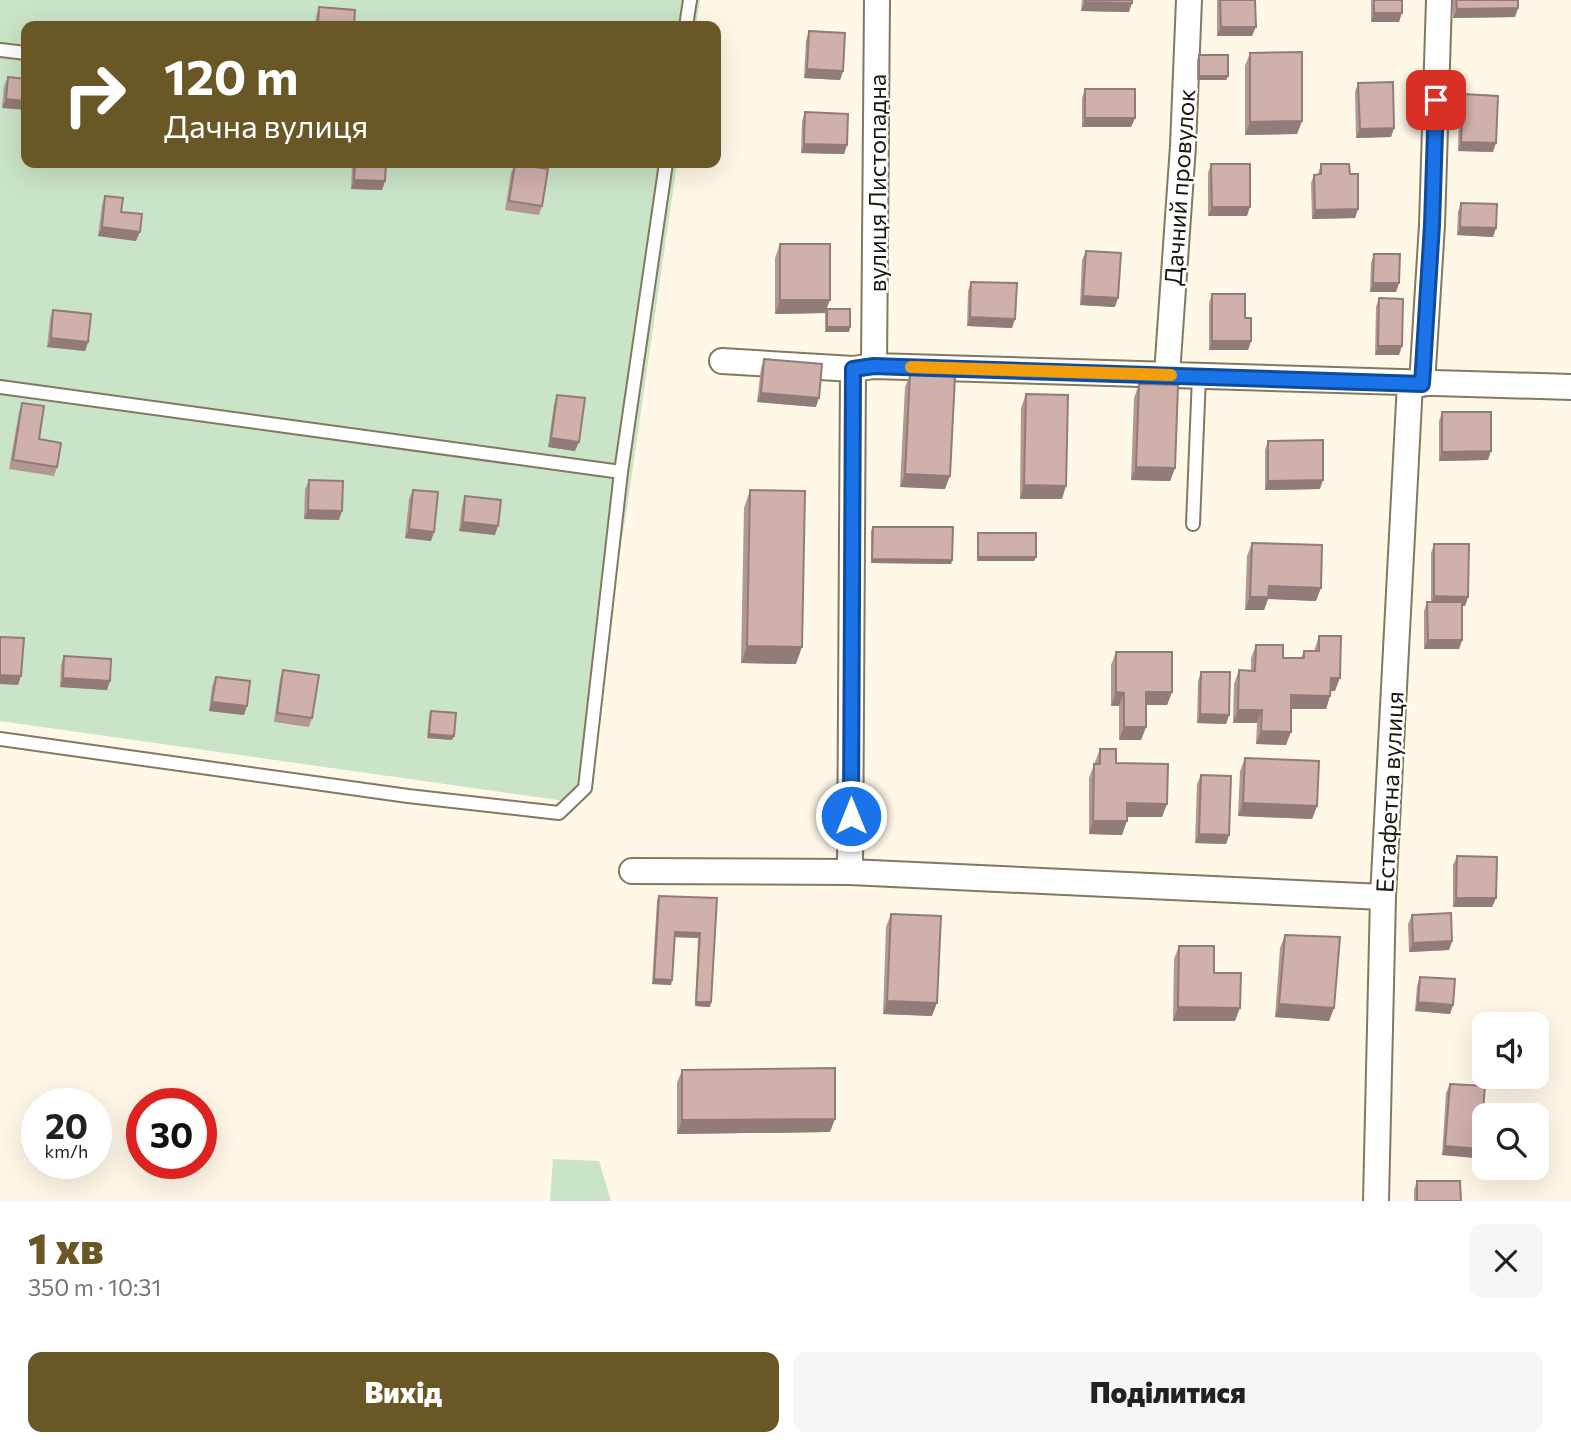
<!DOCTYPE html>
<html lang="uk">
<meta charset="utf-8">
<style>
:root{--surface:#fff;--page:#f6f6f6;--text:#202124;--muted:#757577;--accent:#695725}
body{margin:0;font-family:Commissioner,sans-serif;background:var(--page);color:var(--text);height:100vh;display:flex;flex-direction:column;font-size:26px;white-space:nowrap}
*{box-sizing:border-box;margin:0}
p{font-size:23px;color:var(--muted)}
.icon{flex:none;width:38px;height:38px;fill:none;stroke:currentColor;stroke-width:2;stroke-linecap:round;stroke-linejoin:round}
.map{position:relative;height:1201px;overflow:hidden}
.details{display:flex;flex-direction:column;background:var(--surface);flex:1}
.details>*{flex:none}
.guide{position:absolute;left:21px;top:21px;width:700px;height:147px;border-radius:14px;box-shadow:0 7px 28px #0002;background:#695725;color:#fff;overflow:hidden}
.controls{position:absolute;left:1472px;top:1012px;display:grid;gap:14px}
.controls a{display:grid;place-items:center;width:77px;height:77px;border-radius:14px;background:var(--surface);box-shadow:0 7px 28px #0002;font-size:35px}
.speed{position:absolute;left:21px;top:1088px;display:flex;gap:14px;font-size:35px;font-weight:700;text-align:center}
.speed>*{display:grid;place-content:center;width:91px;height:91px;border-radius:50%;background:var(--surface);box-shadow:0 7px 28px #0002;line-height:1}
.speed small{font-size:18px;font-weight:400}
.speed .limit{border:10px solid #d22;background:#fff;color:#111}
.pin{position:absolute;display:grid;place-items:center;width:60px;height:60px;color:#fff;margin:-30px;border-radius:14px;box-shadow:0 4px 10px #0006}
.me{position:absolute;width:77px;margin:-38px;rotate:0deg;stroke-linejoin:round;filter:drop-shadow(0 0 5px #0008)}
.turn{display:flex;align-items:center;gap:24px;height:147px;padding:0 28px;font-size:32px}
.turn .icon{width:91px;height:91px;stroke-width:2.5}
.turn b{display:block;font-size:49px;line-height:60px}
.round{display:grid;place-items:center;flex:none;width:74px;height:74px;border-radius:14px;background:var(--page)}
.headline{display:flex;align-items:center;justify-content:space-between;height:119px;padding:0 28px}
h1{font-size:42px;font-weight:800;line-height:52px;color:var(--accent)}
.button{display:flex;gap:14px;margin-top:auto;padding:14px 28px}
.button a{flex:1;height:80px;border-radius:14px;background:var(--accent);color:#fff;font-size:28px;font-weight:800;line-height:80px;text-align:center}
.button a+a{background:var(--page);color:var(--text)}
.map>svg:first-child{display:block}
</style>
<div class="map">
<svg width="1571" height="1201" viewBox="0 0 1571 1201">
<rect width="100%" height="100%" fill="#fff8e7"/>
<path fill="#cae4c7" d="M0,0H700L696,26H26V163H677L627,508L579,803L0,721Z
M553,1159L599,1161L611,1201H550Z"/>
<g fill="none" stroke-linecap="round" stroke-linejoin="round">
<g stroke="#837860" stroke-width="16">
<path id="lane" d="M686,26L690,0
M0,50L26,53
M0,387L621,472
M1193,524L1199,376
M0,739L408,796L559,813L585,788L621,472L666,163"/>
</g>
<g stroke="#837860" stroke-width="28">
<path id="street" d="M722,361L853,369L874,366L1571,387
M874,366L877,0
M1167,374L1183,146L1189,0
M1422,384L1432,225L1439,0
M632,871L850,872L1383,897
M850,872L853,369
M1376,1201L1383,897L1410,383"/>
</g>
<use href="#lane" stroke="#fff" stroke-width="12"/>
<use href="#street" stroke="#fff" stroke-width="24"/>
</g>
<path fill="#b39793" d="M1082,0H1132L1129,12L1081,11Z
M1217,0H1255L1252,36H1217Z
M1371,0H1402L1399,22H1371Z
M1453,0H1518V8L1515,17L1453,18Z
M319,7L354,26H315L316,16Z
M809,31L843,71L840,80L804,78L806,40Z
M1250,53L1302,121L1297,134L1245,135V66Z
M1199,55L1228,76L1226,80H1197V60Z
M8,77L26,79L2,108L4,86Z
M1358,83L1394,128L1391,137L1356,138L1355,92Z
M1085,89L1135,118L1131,127H1082V98Z
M1463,94L1493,152L1458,151L1459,103Z
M805,112L847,145L844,154L801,153L802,121Z
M352,163H386L385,181L382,190L351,189Z
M515,164L542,206L539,215L505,210L511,173Z
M1211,164L1247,216H1208V173Z
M1321,164L1350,174L1358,209L1355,218L1312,219L1311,183L1314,175L1318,174Z
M105,196L121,212L136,241L98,236L102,205Z
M1461,203L1496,228L1493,237L1457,235L1458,212Z
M780,244L827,309L850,327L849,332H825V313L775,314V258Z
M1086,251L1115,307L1080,305L1082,260Z
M1374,254L1399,283L1396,292H1370L1371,263Z
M971,282L1012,328L967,326L968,291Z
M1212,294L1245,318L1251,341L1248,350H1209V303Z
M1379,298L1399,355H1375L1376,307Z
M53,310L88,342L85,351L47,347L50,319Z
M764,359L816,407L757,402L761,368Z
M910,374L945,489L900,487L905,387Z
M1139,384L1175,468L1170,481L1131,480L1134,398Z
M1026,394L1062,499H1020L1021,408Z
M557,395L575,451L548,447L554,404Z
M22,403L39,439L57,467L54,476L9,469L19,412Z
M1442,412L1488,460L1439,461V421Z
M1268,441L1320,489L1265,490V450Z
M309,480L339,520L304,519L305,489Z
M413,490L431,541L405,538L409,499Z
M750,490L796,664L741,663L744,508Z
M465,496L495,535L459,531L462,505Z
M873,527L952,560L951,564L871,563V531Z
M978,533L1036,557L1034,561H977V538Z
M1252,543L1316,601L1268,599L1264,610H1245L1247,556Z
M1434,544L1468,597L1465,606H1462V640L1459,649H1424V611L1427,602H1431V553Z
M1319,636L1335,691H1330V696L1326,709H1291L1286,745L1256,744L1257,723H1233L1234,684L1239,670L1251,671V658L1256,645L1283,658H1301L1304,651H1314Z
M1116,652L1172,692L1167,705H1146V727L1141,740H1119V706H1111V665Z
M64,656L110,681L107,690L60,687L61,665Z
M283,670L312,718L309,727L274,722L280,679Z
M1201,672L1229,715L1226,724L1197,723L1198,681Z
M216,677L244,715L209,711L212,686Z
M431,711L454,736L452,740L427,738L429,715Z
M1100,749L1116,763L1162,817H1127L1122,835L1089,834V778Z
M1245,758L1317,806L1312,819L1238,816L1240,771Z
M1201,775L1229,835L1226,844L1195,843L1197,784Z
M1457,856L1496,898L1492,907H1453V865Z
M659,896L717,898L710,1007L695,1006L698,938L674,937L671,985L652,984L657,900Z
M891,914L932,1016L883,1014L886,927Z
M1412,915L1452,941L1449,950L1409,952L1408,924Z
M1285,935L1334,1008L1329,1021L1275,1017L1280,948Z
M1179,946L1214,973L1235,1021H1173L1174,959Z
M1420,977L1453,1005L1450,1014L1415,1011L1417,986Z
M682,1070L830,1132L677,1134V1083Z
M1450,1084L1476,1158L1442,1155L1446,1093Z
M1417,1181L1461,1201H1414V1190Z"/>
<path fill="#927b78" d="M1085,2L1132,3L1129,12L1081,11Z
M1518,8L1515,17L1453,18L1457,9Z
M1374,13H1402L1399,22H1371Z
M1221,27H1256L1252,36H1217Z
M807,69L843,71L840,80L804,78Z
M1199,76H1228L1226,80H1197Z
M6,99L26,101V110L2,108Z
M1085,118H1135L1131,127H1082Z
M1302,121L1297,134L1245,135L1250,122Z
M1394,128L1391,137L1356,138L1360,129Z
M1461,142L1496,143L1493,152L1458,151Z
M804,144L847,145L844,154L801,153Z
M354,180L385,181L382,190L351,189Z
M1212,207H1250L1247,216H1208Z
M1358,209L1355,218L1312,219L1315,210Z
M102,227L140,232L136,241L98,236Z
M1460,227L1496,228L1493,237L1457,235Z
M1373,283H1399L1396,292H1370Z
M1083,296L1118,298L1115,307L1080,305Z
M780,300H830L825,313L775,314Z
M970,317L1015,319L1012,328L967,326Z
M827,327H850L849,332H825Z
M51,338L88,342L85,351L47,347Z
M1212,341H1251L1248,350H1209Z
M1378,346H1402L1399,355H1375Z
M761,393L819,398L816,407L757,402Z
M551,438L579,442L575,451L548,447Z
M1491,451L1488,460L1439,461L1442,452Z
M1136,467L1175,468L1170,481L1131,480Z
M905,474L950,476L945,489L900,487Z
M1323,480L1320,489L1265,490L1268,481Z
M1024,485L1066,486L1062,499H1020Z
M308,510L342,511L339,520L304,519Z
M463,522L498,526L495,535L459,531Z
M409,529L434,532L431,541L405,538Z
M978,557H1036L1034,561H977Z
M872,559L952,560L951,564L871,563Z
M1269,586L1321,588L1316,601L1268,599L1264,610H1245L1250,597Z
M1434,596L1468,597L1465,606L1431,605Z
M1428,640H1462L1459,649H1424Z
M747,646L802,647L796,664L741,663Z
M0,675L21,676L18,685L0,684Z
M63,678L110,681L107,690L60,687Z
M1331,678H1340L1335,691H1326Z
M1116,692L1124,693L1119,706H1111Z
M1146,692H1172L1167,705H1142Z
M1291,695L1330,696L1326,709H1286Z
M212,702L247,706L244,715L209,711Z
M1238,710H1262L1257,723H1233Z
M1200,714L1229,715L1226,724L1197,723Z
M1124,727H1146L1141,740H1119Z
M1261,731L1291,732L1286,745L1256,744Z
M429,734L454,736L452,740L427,738Z
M1127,803L1167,804L1162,817H1122Z
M1243,803L1317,806L1312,819L1238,816Z
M1093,821H1127L1122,835L1089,834Z
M1199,834L1229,835L1226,844L1195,843Z
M1456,898H1496L1492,907H1453Z
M675,932L700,933L698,938L673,937Z
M1452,941L1449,950L1409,952L1413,943Z
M654,979L672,980L671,985L652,984Z
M887,1001L937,1003L932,1016L883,1014Z
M696,1002H711L710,1007L695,1006Z
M1418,1002L1453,1005L1450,1014L1415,1011Z
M1279,1004L1334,1008L1329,1021L1275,1017Z
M1178,1007L1240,1008L1235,1021H1173Z
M835,1119L830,1132L677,1134L682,1120Z
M1445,1146L1480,1149L1476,1158L1442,1155Z"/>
<path fill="#d0b0ab" stroke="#927b78" stroke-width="2" d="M1085,0H1132V3L1085,2Z
M1220,0H1255L1256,27H1221Z
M1374,0H1402V13H1374Z
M1456,0H1518V8L1457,9Z
M319,7L355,10L354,26H318Z
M380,22L424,25V26H380Z
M809,31L845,33L843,71L807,69Z
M1302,52V121L1250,122V53Z
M1199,55H1228V76H1199Z
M8,77L26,79V101L6,99Z
M1393,82L1394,128L1360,129L1358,83Z
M1085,89H1135V118H1085Z
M1463,94L1498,96L1496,143L1461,142Z
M805,112L848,114L847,145L804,144Z
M355,163H386L385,181L354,180Z
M515,164L548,169L542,206L509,201Z
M1211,164H1250V207H1212Z
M1321,164H1349L1350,174H1358V209L1315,210L1314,175L1321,174Z
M105,196L123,198L121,212L142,214L140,232L102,227Z
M1461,203L1497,204L1496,228L1460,227Z
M780,244H830V300H780Z
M1086,251L1121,253L1118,298L1083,296Z
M1374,254H1400L1399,283H1373Z
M971,282L1017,283L1015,319L970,317Z
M1212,294H1245V318H1251V341H1212Z
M1379,298L1403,299L1402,346H1378Z
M827,309H850V327H827Z
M53,310L91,314L88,342L51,338Z
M764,359L822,364L819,398L761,393Z
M910,374L955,376L950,476L905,474Z
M1139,384L1178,385L1175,468L1136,467Z
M1026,394L1068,395L1066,486L1024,485Z
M557,395L585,398L579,442L551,438Z
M22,403L44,406L39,439L61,443L57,467L13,460Z
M1442,412H1491V451L1442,452Z
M1323,440V480L1268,481V441Z
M309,480L343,481L342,511L308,510Z
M413,490L438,492L434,532L409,529Z
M750,490L805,491L802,647L747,646Z
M465,496L501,500L498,526L463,522Z
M873,527H953L952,560L872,559Z
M978,533H1036V557H978Z
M1252,543L1322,545L1321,588L1269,586L1268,597H1250Z
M1434,544H1469L1468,597L1434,596Z
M1427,602H1462V640H1428Z
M1319,636H1341L1340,678H1331L1330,696L1291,695V732L1261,731L1262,710H1238L1239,670L1255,671L1256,645H1283V658H1304V651H1319Z
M0,637L24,638L21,676L0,675Z
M1116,652H1172V692H1146V727H1124V693L1116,692Z
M64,656L111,659L110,681L63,678Z
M283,670L319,675L312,718L277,713Z
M1201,672H1230L1229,715L1200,714Z
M216,677L250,681L247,706L212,702Z
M431,711L456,713L454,736L429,734Z
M1100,749H1116V763L1168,764L1167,804L1127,803V821H1093L1094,764H1100Z
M1245,758L1319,761L1317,806L1243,803Z
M1201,775L1231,776L1229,835L1199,834Z
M1457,856L1497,857L1496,898H1456Z
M659,896L717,898L711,1002H696L700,933L675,932L672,980L654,979Z
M1451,913L1452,941L1413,943L1412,915Z
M891,914L941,916L937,1003L887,1001Z
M1285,935L1340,937L1334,1008L1279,1004Z
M1179,946H1214V973H1241L1240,1008L1178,1007Z
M1420,977L1455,979L1453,1005L1418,1002Z
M835,1068V1119L682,1120V1070Z
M1450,1084L1485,1086L1480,1149L1445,1146Z
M1417,1181H1460L1461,1201H1417Z"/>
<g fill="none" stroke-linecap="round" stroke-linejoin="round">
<g stroke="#114b97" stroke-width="18">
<path id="route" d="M851,816L853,369L874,366L901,367L1422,384L1432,225L1436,100"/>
</g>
<use href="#route" stroke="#1a73e8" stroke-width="12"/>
<path stroke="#f59e0b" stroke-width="12" d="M911,367L1171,375"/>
</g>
<g text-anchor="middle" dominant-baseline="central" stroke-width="5" stroke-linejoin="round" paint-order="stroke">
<g font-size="24" fill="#1d180f" stroke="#fff">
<text transform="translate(876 183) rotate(-90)">вулиця Листопадна</text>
<text transform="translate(1179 187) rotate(-86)">Дачний провулок</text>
<text transform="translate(1389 792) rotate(-87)">Естафетна вулиця</text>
</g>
</g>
</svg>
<div class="controls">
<a><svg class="icon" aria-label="sound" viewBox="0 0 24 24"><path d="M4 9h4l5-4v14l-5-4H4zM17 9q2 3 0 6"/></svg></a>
<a><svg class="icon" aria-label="search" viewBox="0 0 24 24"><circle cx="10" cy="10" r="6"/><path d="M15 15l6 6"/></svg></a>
</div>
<div class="speed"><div>20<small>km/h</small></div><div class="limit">30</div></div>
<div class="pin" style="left:1436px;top:100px;background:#d93025"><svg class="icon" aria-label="arrive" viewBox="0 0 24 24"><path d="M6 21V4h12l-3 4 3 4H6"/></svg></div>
<svg class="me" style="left:851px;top:816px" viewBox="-20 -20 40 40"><circle r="17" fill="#1a73e8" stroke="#fff" stroke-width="3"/><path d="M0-11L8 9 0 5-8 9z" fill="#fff"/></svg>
<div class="guide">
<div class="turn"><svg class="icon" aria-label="right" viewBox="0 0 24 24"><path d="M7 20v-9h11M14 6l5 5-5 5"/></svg><div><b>120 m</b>Дачна вулиця</div></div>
</div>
</div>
<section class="details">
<div class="headline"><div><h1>1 хв</h1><p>350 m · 10:31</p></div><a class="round"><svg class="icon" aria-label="close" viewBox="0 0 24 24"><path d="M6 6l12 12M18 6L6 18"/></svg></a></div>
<div class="button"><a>Вихід</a><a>Поділитися</a></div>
</section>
